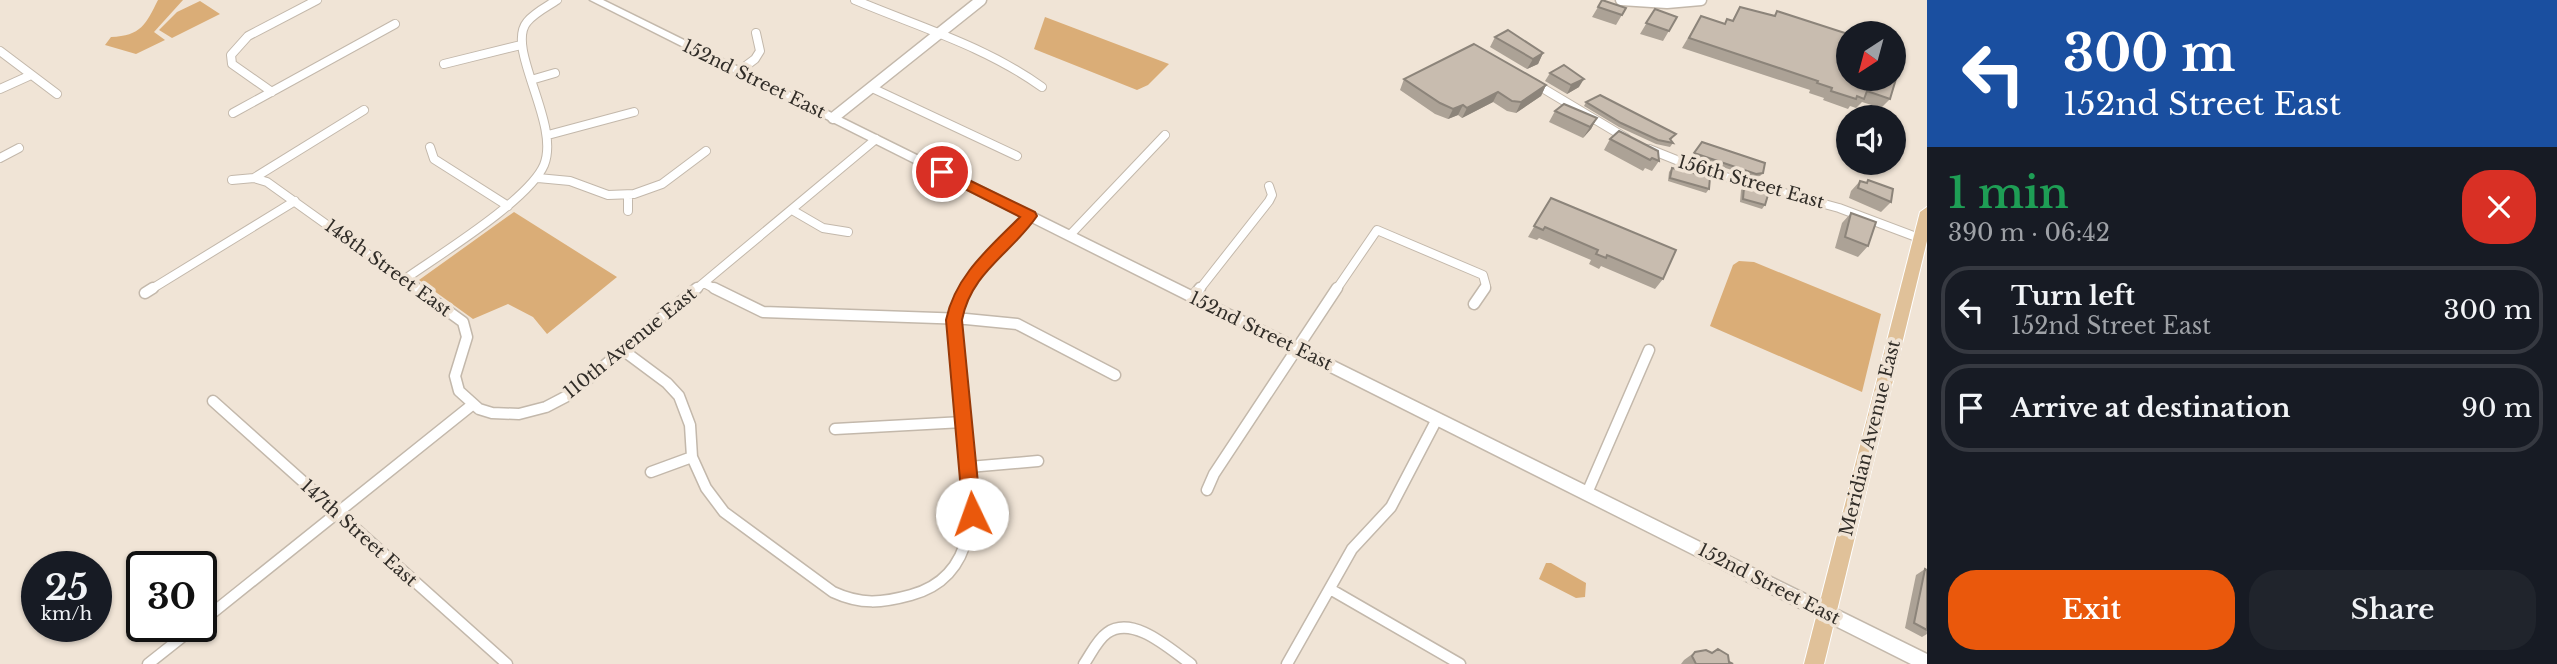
<!DOCTYPE html>
<meta charset="utf-8">
<style>
:root{--surface:#171b24;--page:#20242c;--text:#f1f3f6;--muted:#9ea1a6;--line:#363941;--accent:#ea580c}
body{margin:0;font-family:"Libre Baskerville",serif;background:var(--page);color:var(--text);height:100vh;display:flex;flex-direction:column;font-size:26px;white-space:nowrap}
*{box-sizing:border-box;margin:0}
p{font-size:23px;color:var(--muted)}
.icon{flex:none;width:38px;height:38px;fill:none;stroke:currentColor;stroke-width:2;stroke-linecap:round;stroke-linejoin:round}
.map{position:relative;flex:1;overflow:hidden}
.drawer{display:flex;flex-direction:column;background:var(--surface);width:630px}
.drawer>*{flex:none}
.guide{background:#1a4fa0;color:#fff;overflow:hidden}
.needle{width:46px;rotate:216deg}
.tools{position:absolute;left:1836px;top:21px;display:grid;gap:14px}
.tools a{display:grid;place-items:center;width:70px;height:70px;border-radius:50%;background:var(--surface);box-shadow:0 2px 5px #0004;font-size:35px}
.speed{position:absolute;left:21px;top:551px;display:flex;gap:14px;font-size:35px;font-weight:700;text-align:center}
.speed>*{display:grid;place-content:center;width:91px;height:91px;border-radius:50%;background:var(--surface);box-shadow:0 2px 5px #0004;line-height:1}
.speed small{font-size:18px;font-weight:400}
.speed .limit{border:4px solid #111;border-radius:10px;background:#fff;color:#111}
.pin{position:absolute;display:grid;place-items:center;width:60px;height:60px;color:#fff;margin:-30px;border:4px solid #fff;border-radius:50%;box-shadow:0 2px 7px #0007}
.me{position:absolute;width:77px;margin:-38px;rotate:357deg;stroke-linejoin:round;filter:drop-shadow(0 0 5px #0008)}
.turn{display:flex;align-items:center;gap:24px;height:147px;padding:0 21px;font-size:32px}
.turn .icon{width:91px;height:91px;stroke-width:2.5}
.turn b{display:block;font-size:49px;line-height:60px}
.round{display:grid;place-items:center;flex:none;width:74px;height:74px;border-radius:28px;background:var(--page)}
.head{display:flex;align-items:center;justify-content:space-between;height:119px;padding:0 21px}
h1{font-size:42px;font-weight:600;line-height:52px;color:#1e9e55}
.cta{display:flex;gap:14px;margin-top:auto;padding:14px 21px}
.cta a{flex:1;height:80px;border-radius:28px;background:var(--accent);color:#fff;font-size:28px;font-weight:600;line-height:80px;text-align:center}
.cta a+a{background:var(--page);color:var(--text)}
ul{padding:0;list-style:none}
li{display:flex;align-items:center;gap:21px;height:88px;margin:0 14px 10px;padding:0 7px;border:4px solid var(--line);border-radius:28px}
li div{flex:1}
li b{display:block;font-size:26px}
li em{font-style:normal}
main{display:flex;flex:1;min-height:0}
.map>svg:first-child{display:block}
</style>
<main>
<div class="map">
<svg width="1927" height="664" viewBox="0 0 1927 664">
<rect width="100%" height="100%" fill="#f0e4d6"/>
<path fill="#daad77" d="M158,0H183L154,32L165,40L136,54L105,45L111,37C141,36 146,24 158,0Z
M200,1L220,14L172,38L159,30L177,12Z
M1045,17L1169,64L1148,85L1137,90L1034,49Z
M514,212L617,277L547,334L533,317L508,304L473,319L419,280Z
M1739,261L1754,262L1881,314L1862,392L1710,326L1733,265Z
M1546,563H1551L1586,583L1585,597L1576,598L1539,579Z"/>
<g fill="none" stroke-linecap="round" stroke-linejoin="round">
<g stroke="#c3b8ab" stroke-width="10">
<path id="minor-far1" d="M855,0C919,27 985,46 1042,87
M0,51L57,94
M444,64L521,45
M739,71L755,59L760,51L756,33
M531,80L555,73
M1534,83L1626,138
M872,88L1017,156
M0,89L31,75
M272,92L232,64L231,55L248,36L317,0
M233,113L395,24
M548,135L634,112
M430,147L434,159L508,206
M1649,149L1704,171L1839,208L1927,241
M0,158L19,148
M254,178L364,110
M538,178L570,181L608,195L634,194L662,184L706,151
M232,180L254,178L267,182L418,290
M628,195V211
M792,210L823,228L848,232
M1070,235L1165,135
M405,279C439,255 529,200 544,165C561,124 505,48 527,22C534,13 548,6 557,0
M704,283L717,290
M150,290L295,201
M695,290L876,139
M965,290L984,263L1030,216
M1199,290L1269,201L1272,195L1269,186
M1336,290L1377,230L1483,275L1486,286L1483,290"/>
</g>
<g stroke="#c3b8ab" stroke-width="13">
<path id="minor" d="M416,288L463,322L467,337L455,376L459,391L479,409L492,413L519,414L546,407L569,395L697,288
M714,288L763,312L966,319L1017,324L1115,375
M145,293L153,288
M1193,297L1200,288
M1474,304L1485,288
M624,351L667,383L679,396L690,425L692,457L706,488L724,512L833,592C861,605 882,603 911,595C981,576 973,502 967,446C964,417 961,389 958,361C957,347 952,331 955,318C956,308 961,298 966,288
M213,401L507,664
M835,429L963,422
M969,467L1038,461
M651,472L692,457
M1207,490L1214,474L1337,288
M1587,493L1649,350
M1330,589L1460,664
M201,622L472,405
M148,664L196,626
M1084,664C1091,654 1097,640 1107,633C1133,614 1171,650 1191,664
M1287,664L1352,549L1391,507L1437,419"/>
</g>
<g stroke="#c3b8ab" stroke-width="13">
<path id="tertiary" d="M1621,0L1667,3L1701,0
M833,118L981,0"/>
</g>
<g stroke="#c3b8ab" stroke-width="3">
<path id="secondary" d="M590,0H603L1927,654V664H1911Z"/>
</g>
<g stroke="#fff" stroke-width="2">
<path id="primary" d="M1927,207V241L1824,664H1804L1920,212Z"/>
</g>
<use href="#minor-far1" stroke="#fff" stroke-width="8"/>
<use href="#minor" stroke="#fff" stroke-width="10"/>
<use href="#tertiary" stroke="#fff" stroke-width="10"/>
<use href="#secondary" fill="#fff" fill-rule="evenodd"/>
<use href="#primary" fill="#e0c199" fill-rule="evenodd"/>
</g>
<path fill="#aca296" d="M1598,7L1626,8L1616,25L1592,17Z
M1740,7L1774,16L1777,11L1890,99L1881,108L1862,102L1856,108L1850,106L1848,109L1823,100L1824,98L1809,93L1810,90L1682,48L1701,16L1725,24L1727,19L1732,21Z
M1655,9L1677,17L1663,41L1640,34Z
M1495,37L1543,53L1538,64L1527,69L1490,47Z
M1550,73L1579,87L1567,94L1545,81Z
M1404,79L1546,85L1541,96L1516,113L1507,111L1493,102L1462,118L1458,115L1448,119L1435,114L1400,90Z
M1586,102L1673,137L1671,140L1673,143L1670,147L1656,144L1619,127L1584,106Z
M1555,111L1597,118L1591,129L1583,138L1549,122Z
M1610,139L1659,161L1652,171L1645,168L1643,171L1604,150Z
M1702,142L1763,173L1760,176L1753,177L1692,157Z
M1672,168L1709,189L1706,193L1668,181L1669,172Z
M1868,180L1891,202L1881,212L1849,198L1851,191L1860,181L1866,183Z
M1744,187L1765,205L1762,209L1740,202L1741,190Z
M1551,198L1663,279L1655,289L1601,266L1599,269L1589,264L1591,260L1539,238L1537,240L1528,237Z
M1851,213L1868,246L1858,257L1835,248L1842,223Z
M1925,569L1927,570V634L1922,637L1905,628L1916,575Z
M1695,652L1729,662L1733,664H1681L1684,660Z"/>
<path fill="#8c847a" d="M1543,53L1538,64L1527,69L1533,59Z
M1584,79L1579,87L1567,94L1571,85Z
M1546,85L1541,96L1516,113L1521,102Z
M1498,92L1493,102L1462,118L1467,108Z
M1463,105L1458,115L1448,119L1453,109Z
M1597,118L1591,129L1583,138L1590,127Z"/>
<path fill="#c8bcaf" stroke="#8c847a" stroke-width="2" d="M1602,0L1626,8L1622,15L1598,7Z
M1740,7L1775,16L1777,11L1848,34V79H1894V60L1901,62L1890,99L1867,91L1864,99L1857,96L1856,99L1831,91L1832,88L1817,83L1818,81L1689,38L1701,16L1725,24L1727,19L1733,21Z
M1655,9L1677,17L1669,31L1646,23Z
M1508,30L1543,53L1533,59L1495,37Z
M1474,44L1546,85L1521,102L1512,101L1498,92L1467,108L1463,105L1453,109L1440,103L1404,79Z
M1564,65L1584,79L1571,85L1550,73Z
M1600,95L1676,134L1670,139L1673,143L1658,140L1621,123L1586,102Z
M1564,104L1597,118L1590,127L1555,111Z
M1619,131L1658,151L1659,161L1652,158L1650,160L1610,139Z
M1702,142L1765,163L1763,173L1756,174L1694,153Z
M1672,168L1710,177L1709,189L1670,178Z
M1868,180L1893,189L1891,202L1858,188L1860,181L1867,183Z
M1744,187L1758,189L1768,195L1765,205L1743,199Z
M1551,198L1676,250L1663,279L1607,255L1606,258L1596,254L1598,250L1545,227L1543,230L1534,226Z
M1851,213L1876,222L1868,246L1845,237Z
M1925,569L1927,570V630L1914,623Z
M1718,649L1728,655L1729,662L1733,664H1696L1692,656L1695,652L1706,650L1712,653Z"/>
<path fill="#ea580c" stroke="#983908" stroke-width="2" d="M942,167L1035,212L1037,216C1012,253 971,272 962,320L981,514L978,520L972,523L965,520L963,514L946,320C955,276 989,248 1020,217L937,175L935,172Z"/>
<g text-anchor="middle" dominant-baseline="central" stroke-width="7" stroke-linejoin="round" paint-order="stroke">
<g font-size="18" fill="#312d28" stroke="#f0e4d6">
<text transform="translate(754 79) rotate(26)">152nd Street East</text>
<text transform="translate(1751 182) rotate(16)">156th Street East</text>
<text transform="translate(388 268) rotate(36)">148th Street East</text>
<text transform="translate(1261 331) rotate(26)">152nd Street East</text>
<text transform="translate(630 343) rotate(-39)">110th Avenue East</text>
<text transform="translate(1870 438) rotate(-76)">Meridian Avenue East</text>
<text transform="translate(359 533) rotate(42)">147th Street East</text>
<text transform="translate(1769 584) rotate(27)">152nd Street East</text>
</g>
</g>
</svg>
<div class="tools">
<a><svg class="needle" viewBox="-14 -14 28 28"><path d="M0-13l5 13h-10z" fill="#e53935"/><path d="M0 13l5-13h-10z" fill="#9ea1a6"/></svg></a>
<a><svg class="icon" aria-label="sound" viewBox="0 0 24 24"><path d="M4 9h4l5-4v14l-5-4H4zM17 9q2 3 0 6"/></svg></a>
</div>
<div class="speed"><div>25<small>km/h</small></div><div class="limit">30</div></div>
<div class="pin" style="left:942px;top:172px;background:#d93025"><svg class="icon" aria-label="arrive" viewBox="0 0 24 24"><path d="M6 21V4h12l-3 4 3 4H6"/></svg></div>
<svg class="me" style="left:972px;top:514px" viewBox="-20 -20 40 40"><circle r="19" fill="#fff"/><path d="M0-13L10 11 0 6-10 11z" fill="#ea580c"/></svg>
</div>
<section class="drawer">
<div class="guide">
<div class="turn"><svg class="icon" aria-label="left" viewBox="0 0 24 24"><path d="M17 20v-9H6M10 6l-5 5 5 5"/></svg><div><b>300 m</b>152nd Street East</div></div>
</div>
<div class="head"><div><h1>1 min</h1><p>390 m · 06:42</p></div><a class="round" style="background:#d93025;color:#fff"><svg class="icon" aria-label="close" viewBox="0 0 24 24"><path d="M6 6l12 12M18 6L6 18"/></svg></a></div>
<ul>
<li><svg class="icon" aria-label="left" viewBox="0 0 24 24"><path d="M17 20v-9H6M10 6l-5 5 5 5"/></svg><div><b>Turn left</b><p>152nd Street East</p></div><em>300 m</em></li>
<li><svg class="icon" aria-label="arrive" viewBox="0 0 24 24"><path d="M6 21V4h12l-3 4 3 4H6"/></svg><div><b>Arrive at destination</b></div><em>90 m</em></li>
</ul>
<div class="cta"><a>Exit</a><a>Share</a></div>
</section>
</main>
